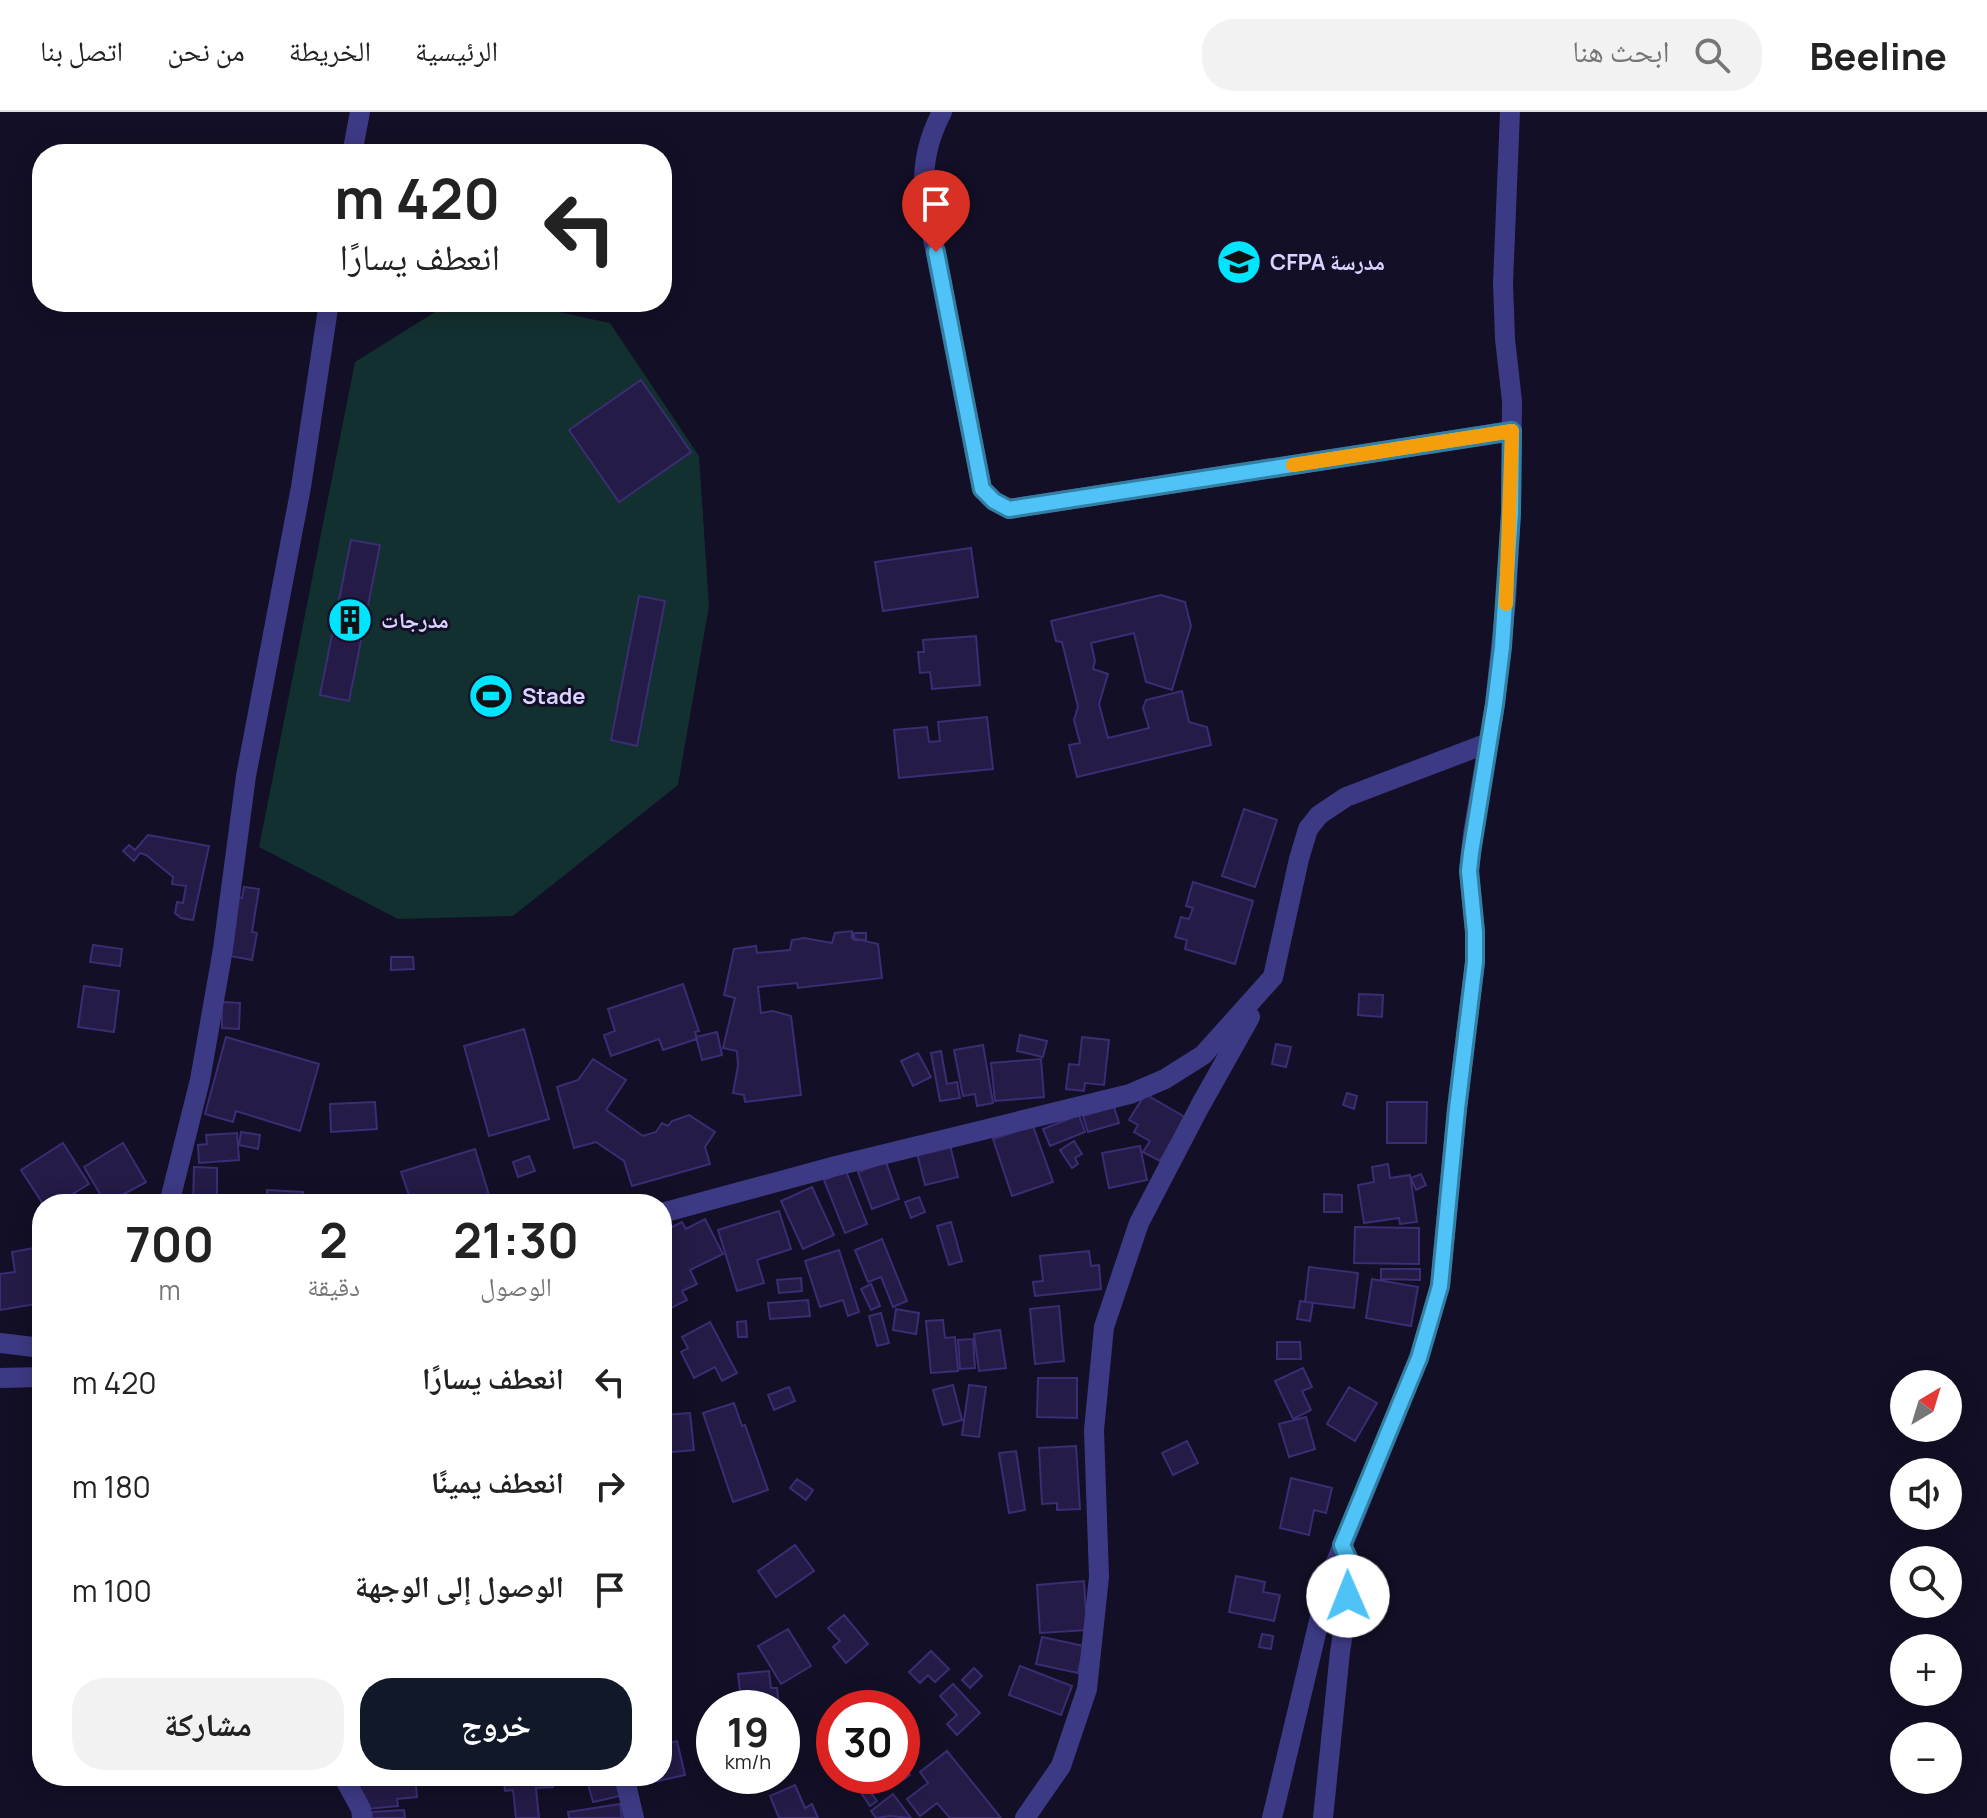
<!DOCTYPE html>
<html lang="ar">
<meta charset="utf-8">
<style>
:root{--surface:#fff;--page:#f2f2f2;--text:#222;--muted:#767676;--line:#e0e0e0;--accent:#111827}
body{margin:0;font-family:Manrope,"Noto Naskh Arabic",sans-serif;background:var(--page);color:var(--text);direction:rtl;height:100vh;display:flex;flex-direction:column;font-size:30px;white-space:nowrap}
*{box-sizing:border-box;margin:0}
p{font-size:26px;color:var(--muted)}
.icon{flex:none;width:44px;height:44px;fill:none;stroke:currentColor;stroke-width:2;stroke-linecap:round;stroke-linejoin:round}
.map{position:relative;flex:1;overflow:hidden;direction:ltr}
.side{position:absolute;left:32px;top:1082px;width:640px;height:592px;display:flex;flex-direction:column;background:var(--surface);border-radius:32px;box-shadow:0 4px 20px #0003;direction:rtl}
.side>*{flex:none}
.guide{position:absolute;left:32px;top:32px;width:640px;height:168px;border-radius:32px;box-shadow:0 4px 20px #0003;direction:rtl;background:#fff;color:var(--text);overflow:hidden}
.needle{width:52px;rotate:38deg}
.fabs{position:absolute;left:1890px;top:1258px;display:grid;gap:16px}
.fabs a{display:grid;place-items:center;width:72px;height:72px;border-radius:50%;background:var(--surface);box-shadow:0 4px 20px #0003;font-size:40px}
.speed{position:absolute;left:696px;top:1578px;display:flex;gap:16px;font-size:40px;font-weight:700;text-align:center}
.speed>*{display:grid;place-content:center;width:104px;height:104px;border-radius:50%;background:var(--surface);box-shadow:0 4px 20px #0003;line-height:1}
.speed small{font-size:20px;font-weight:400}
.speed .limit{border:12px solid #d22;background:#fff;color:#111}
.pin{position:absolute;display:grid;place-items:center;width:68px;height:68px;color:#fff;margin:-82px -34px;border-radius:50% 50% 50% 0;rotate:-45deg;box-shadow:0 0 8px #0007}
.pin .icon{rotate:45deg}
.me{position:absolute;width:88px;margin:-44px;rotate:359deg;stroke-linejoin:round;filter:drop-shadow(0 0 6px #0008)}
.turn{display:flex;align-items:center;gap:28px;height:168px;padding:0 40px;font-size:36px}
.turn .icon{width:104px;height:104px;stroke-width:2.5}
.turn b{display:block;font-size:56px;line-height:68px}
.eta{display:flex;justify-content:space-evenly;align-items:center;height:136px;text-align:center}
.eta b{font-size:48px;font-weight:700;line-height:56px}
.cta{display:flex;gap:16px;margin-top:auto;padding:16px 40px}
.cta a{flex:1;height:92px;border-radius:32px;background:var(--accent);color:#fff;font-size:32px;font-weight:700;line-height:92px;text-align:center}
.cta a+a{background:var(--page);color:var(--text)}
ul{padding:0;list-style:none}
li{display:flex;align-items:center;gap:24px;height:104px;padding:0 40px}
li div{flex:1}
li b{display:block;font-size:30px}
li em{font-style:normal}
header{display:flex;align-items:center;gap:48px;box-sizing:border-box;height:112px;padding:0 40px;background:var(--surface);border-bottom:2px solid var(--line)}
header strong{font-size:38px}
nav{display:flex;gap:44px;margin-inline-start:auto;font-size:28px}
.search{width:560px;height:72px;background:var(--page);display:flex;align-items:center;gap:20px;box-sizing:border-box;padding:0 28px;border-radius:32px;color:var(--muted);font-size:30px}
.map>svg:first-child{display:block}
</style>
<header>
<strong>Beeline</strong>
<div class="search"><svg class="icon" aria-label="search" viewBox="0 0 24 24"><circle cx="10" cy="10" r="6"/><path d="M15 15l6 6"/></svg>ابحث هنا</div>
<nav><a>الرئيسية</a><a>الخريطة</a><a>من نحن</a><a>اتصل بنا</a></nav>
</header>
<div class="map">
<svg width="1987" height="1706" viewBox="0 0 1987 1706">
<rect width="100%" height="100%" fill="#130f26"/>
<path fill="#12302f" d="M451,190H513L610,211L699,344L709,494L678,673L513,804L398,807L259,735L355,250Z"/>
<path fill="#241b47" stroke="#3b2d73" stroke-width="2" d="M641,268L691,340L619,390L569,318Z
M351,428L380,433L349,589L320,583Z
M971,436L978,485L883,499L875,450Z
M1161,483L1185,490L1191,514L1172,578L1146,570L1134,521L1091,531L1095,549L1093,557L1108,562L1099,592L1108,626L1149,616L1143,596L1146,588L1182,579L1189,610L1207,615L1211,633L1077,665L1069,633L1080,631L1074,608L1078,595L1062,530L1056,529L1051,509Z
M639,484L665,489L637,634L611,628Z
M976,524L980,573L932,577L930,560L920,561L918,540H924L923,528Z
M987,605L993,657L899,666L894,618L927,615L929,630L940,629L938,610Z
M1244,697L1277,708L1255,775L1222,764Z
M148,723L209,734L193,808L181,806L175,801L177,790L183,791L186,774L172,772L173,765L146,743L140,741L134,749L123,739L129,733L135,738Z
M1193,770L1253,789L1235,852L1185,837L1187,828L1175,825L1181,805L1189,807L1193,796L1186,794Z
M244,775L259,777L252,820L257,821L252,848L225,843L234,784L242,786Z
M852,819V826L878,832L882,866L798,876L797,871L758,875L761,901L773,899L791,904L801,983L745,990L744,983L733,981L738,954L737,939L723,936L735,886L724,883L734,837L756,834L757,841L790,838L792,828L804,826L832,831L835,821Z
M854,821H866V828H854Z
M93,833L122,837L120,854L90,850Z
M391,845H413L414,857L391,858Z
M683,872L699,919L695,920L697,927L663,938L659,927L611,944L604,923L615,919L608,897Z
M84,874L119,879L114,920L78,915Z
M1359,882L1383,883L1382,905L1358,903Z
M222,890L240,891L239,917L222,916Z
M524,917L549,1007L489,1024L464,934Z
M717,920L722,943L702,948L696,925Z
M1020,923L1047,929L1043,945L1017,939Z
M226,925L319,952L300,1019L236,999L233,1010L205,1002Z
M1082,925L1109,928L1104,973L1085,971L1084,979L1066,977L1069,952L1079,953Z
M1276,932L1291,935L1286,955L1272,952Z
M983,933L993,991L977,994L975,982L963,984L954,938Z
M941,939L947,972L957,970L960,986L940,989L931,941Z
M918,941L931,965L913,974L901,949Z
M593,947L626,968L606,998L643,1024L656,1020L662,1011L668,1014L672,1009L689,1003L715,1020L705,1035L710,1052L632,1074L624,1049L596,1030L574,1036L557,975L578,968Z
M1041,947L1044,985L995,989L991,951Z
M1347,981L1357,984L1354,997L1343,993Z
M1145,982L1185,1005L1160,1049L1143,1040L1150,1029L1134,1020L1138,1013L1129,1008Z
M375,990L377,1017L331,1020L330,992Z
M1387,990H1427L1426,1031H1387Z
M1114,995L1119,1011L1088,1020L1083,1004Z
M1079,1003L1085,1020L1050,1034L1043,1017Z
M1033,1014L1053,1070L1012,1084L993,1027Z
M241,1020L260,1023L258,1037L239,1033Z
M237,1021L239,1048L199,1051L198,1033L207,1032L206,1023Z
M1074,1029L1082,1042L1075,1046L1078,1052L1072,1056L1060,1038Z
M63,1031L89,1072L56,1092H43L21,1058Z
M123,1031L146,1070L106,1092L84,1055Z
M950,1033L958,1065L925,1073L917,1041Z
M1140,1034L1147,1068L1109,1076L1102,1041Z
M475,1037L489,1083L461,1092H412L401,1060Z
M529,1044L535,1059L518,1065L513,1050Z
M886,1050L899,1087L872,1097L858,1060Z
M1388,1052L1390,1066L1410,1063L1417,1110L1400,1112L1399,1106L1364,1111L1358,1073L1374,1070L1372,1055Z
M194,1055L217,1056V1092H193Z
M846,1059L867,1112L845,1121L824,1068Z
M1421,1062L1426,1073L1416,1078L1411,1066Z
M812,1075L834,1123L803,1137L781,1089Z
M267,1078L303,1080V1092H267Z
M1324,1082L1342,1083V1100H1324Z
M919,1085L925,1100L911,1106L905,1090Z
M779,1099L791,1137L757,1148L764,1171L737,1179L718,1118Z
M665,1105L670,1116L682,1110L686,1117L705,1107L723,1142L690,1158L697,1172L682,1179L687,1188L669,1197L662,1184V1107Z
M951,1110L962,1149L949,1153L937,1114Z
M1355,1115L1419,1116V1152L1354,1151Z
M882,1127L907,1189L893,1195L881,1165L868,1170L855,1138Z
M34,1136L42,1191L0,1198V1162L15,1160L12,1140Z
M839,1138L859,1200L848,1204L843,1188L820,1195L805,1149Z
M1089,1139L1091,1154L1099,1153L1101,1177L1035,1184L1033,1170L1043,1169L1040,1144Z
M1309,1155L1358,1161L1354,1196L1305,1190Z
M1381,1157H1420V1168L1381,1167Z
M801,1166L802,1179L779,1181L777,1168Z
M1372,1167L1418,1175L1411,1214L1366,1206Z
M871,1172L880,1194L871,1198L861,1177Z
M808,1188L810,1204L770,1207L768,1191Z
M1300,1189L1313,1191L1310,1209L1297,1207Z
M1059,1194L1064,1249L1035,1252L1030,1197Z
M896,1197L919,1201L916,1222L893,1218Z
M881,1201L889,1231L877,1234L869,1204Z
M943,1208L945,1226L955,1225L958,1259L931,1261L926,1209Z
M746,1209L747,1225H738L737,1210Z
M710,1210L737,1261L722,1269L715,1255L694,1266L681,1240L688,1236L682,1225Z
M1000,1218L1006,1256L979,1259L974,1222Z
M973,1227L975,1256L960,1257L958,1228Z
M1277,1230H1300L1301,1247H1277Z
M1303,1256L1312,1275L1302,1279L1311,1298L1293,1307L1275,1269Z
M1038,1266H1077V1306L1037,1305Z
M953,1273L962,1308L943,1313L933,1278Z
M969,1273L986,1275L979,1325L962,1323Z
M789,1275L795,1289L774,1298L768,1283Z
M1349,1275L1377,1291L1355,1329L1327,1312Z
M734,1291L742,1314L745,1313L768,1378L733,1390L703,1301Z
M690,1301L694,1338L662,1341V1303Z
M1306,1305L1315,1337L1289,1345L1279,1312Z
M1187,1329L1198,1351L1173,1363L1162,1341Z
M1076,1334L1080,1397L1057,1398V1391L1042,1392L1039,1336Z
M1016,1339L1025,1398L1009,1401L999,1341Z
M1291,1366L1332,1376L1326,1401L1314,1398L1309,1423L1280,1416Z
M797,1367L813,1378L806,1388L790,1376Z
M795,1433L814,1459L776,1485L758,1459Z
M1236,1464L1265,1470L1263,1480L1280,1483L1274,1509L1229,1500Z
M1084,1469L1087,1518L1040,1521L1037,1473Z
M844,1503L868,1532L846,1551L833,1535L840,1529L828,1516Z
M788,1517L811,1554L781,1572L758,1534Z
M1262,1522L1273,1524L1271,1537L1259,1535Z
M1042,1525L1084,1534L1078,1561L1036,1552Z
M931,1539L949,1557L935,1570L928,1563L920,1571L909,1560Z
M1020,1554L1072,1574L1061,1603L1009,1583Z
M974,1556L982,1564L970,1576L962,1568Z
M769,1559L771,1576H777L779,1596H742L738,1562Z
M953,1572L980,1601L957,1623L947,1612L957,1603L940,1584Z
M677,1629L685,1663L631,1675L629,1664H662V1633Z
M947,1639L1001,1706H950L937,1691L920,1704L907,1687L928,1671L920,1660Z
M902,1652L910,1663L903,1668L900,1664H902Z
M399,1664H415L417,1685L397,1687L398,1694L356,1698L354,1668Z
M503,1664H552L553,1675L536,1676L539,1706H516L513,1678L505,1679Z
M564,1664H588V1667L565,1669Z
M869,1664H897L872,1682L877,1689L870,1694L856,1673Z
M615,1665L620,1684L593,1690L588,1672Z
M795,1673L805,1696L812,1692L818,1706H779L770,1684Z
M893,1682L911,1706L890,1704L876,1706L871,1699Z
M620,1692L622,1706H569L568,1700Z
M404,1698L405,1706H372V1700Z"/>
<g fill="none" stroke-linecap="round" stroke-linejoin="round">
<path stroke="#3d3a85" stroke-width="20" d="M942,0C928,27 923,50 924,81L982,377L994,389L1009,397L1512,319
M352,42L360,0
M169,1092L200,968L223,837L246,664L301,375L329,190
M662,1101L836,1054L1130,982L1165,967L1203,943L1273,865L1299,747L1308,717L1319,703L1346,685L1488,631
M0,1231L42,1236
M0,1266L42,1265
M343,1664L361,1697L362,1706
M624,1664L634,1706
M1025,1706L1061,1654L1087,1577L1099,1465L1094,1318L1104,1215L1139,1111L1200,994L1250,905
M1272,1706L1329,1467L1419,1246L1440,1174L1457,997L1475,850V820L1469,759L1473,722L1495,592L1506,488L1511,401L1512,289L1505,227L1503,171L1510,0
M1323,1706L1340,1540L1353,1457L1342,1433"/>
</g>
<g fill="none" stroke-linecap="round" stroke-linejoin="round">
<g stroke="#337fa1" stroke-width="20">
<path id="route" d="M936,140L982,377L994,389L1009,397L1512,319L1511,401L1502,535L1495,592L1471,741L1469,759L1475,820V850L1457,997L1440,1174L1419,1246L1342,1433L1353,1457L1348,1484"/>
</g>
<use href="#route" stroke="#4fc3f7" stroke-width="14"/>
<path stroke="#f59e0b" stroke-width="14" d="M1293,353L1512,319L1506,492"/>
</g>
<defs>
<g id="university-disc" transform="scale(2.3)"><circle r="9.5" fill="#00e5ff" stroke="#130f26"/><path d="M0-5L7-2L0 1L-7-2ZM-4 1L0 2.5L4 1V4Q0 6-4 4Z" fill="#111"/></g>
<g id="building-disc" transform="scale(2.3)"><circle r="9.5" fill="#00e5ff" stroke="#130f26"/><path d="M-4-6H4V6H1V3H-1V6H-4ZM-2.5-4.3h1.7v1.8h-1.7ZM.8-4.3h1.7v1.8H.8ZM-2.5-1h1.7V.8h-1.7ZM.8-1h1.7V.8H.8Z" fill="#111"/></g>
<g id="stadium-disc" transform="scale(2.3)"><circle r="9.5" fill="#00e5ff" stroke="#130f26"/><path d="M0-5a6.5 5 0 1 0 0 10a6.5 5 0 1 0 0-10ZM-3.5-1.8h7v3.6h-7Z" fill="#111"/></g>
</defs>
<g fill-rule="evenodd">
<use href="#university-disc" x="1239" y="150"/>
<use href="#building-disc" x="350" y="508"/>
<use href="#stadium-disc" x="491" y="584"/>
</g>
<g text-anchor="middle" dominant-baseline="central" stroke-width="6" stroke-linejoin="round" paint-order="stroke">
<g font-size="22" font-weight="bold" fill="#d9d4ff" stroke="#130f26" text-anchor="start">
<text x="1270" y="150">CFPA مدرسة</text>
<text x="381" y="508">مدرجات</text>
<text x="522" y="584">Stade</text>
</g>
</g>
</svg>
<div class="fabs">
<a><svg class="needle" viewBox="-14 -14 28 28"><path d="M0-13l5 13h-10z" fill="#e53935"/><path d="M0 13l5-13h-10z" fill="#767676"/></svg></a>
<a><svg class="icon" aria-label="sound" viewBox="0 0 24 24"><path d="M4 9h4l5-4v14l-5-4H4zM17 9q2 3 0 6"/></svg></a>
<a><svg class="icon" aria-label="search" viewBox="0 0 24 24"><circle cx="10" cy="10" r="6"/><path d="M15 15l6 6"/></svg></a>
<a>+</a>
<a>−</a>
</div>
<div class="speed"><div>19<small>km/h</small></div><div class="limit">30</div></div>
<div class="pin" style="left:936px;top:140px;background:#d93025"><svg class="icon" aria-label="arrive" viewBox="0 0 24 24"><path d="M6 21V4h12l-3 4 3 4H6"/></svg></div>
<svg class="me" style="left:1348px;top:1484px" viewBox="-20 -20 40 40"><circle r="19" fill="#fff"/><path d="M0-13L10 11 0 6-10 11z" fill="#4fc3f7"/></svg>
<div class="guide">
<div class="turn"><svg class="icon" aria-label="left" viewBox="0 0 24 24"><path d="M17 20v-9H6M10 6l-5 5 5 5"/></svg><div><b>420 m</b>انعطف يسارًا</div></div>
</div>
<section class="side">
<div class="eta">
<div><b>21:30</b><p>الوصول</p></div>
<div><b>2</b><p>دقيقة</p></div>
<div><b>700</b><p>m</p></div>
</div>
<ul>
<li><svg class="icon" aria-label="left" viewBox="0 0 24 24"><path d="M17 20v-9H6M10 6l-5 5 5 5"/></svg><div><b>انعطف يسارًا</b></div><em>420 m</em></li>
<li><svg class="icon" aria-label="right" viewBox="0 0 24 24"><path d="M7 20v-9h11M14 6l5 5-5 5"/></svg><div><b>انعطف يمينًا</b></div><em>180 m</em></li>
<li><svg class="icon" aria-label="arrive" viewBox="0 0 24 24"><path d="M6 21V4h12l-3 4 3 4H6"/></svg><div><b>الوصول إلى الوجهة</b></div><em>100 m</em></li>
</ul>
<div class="cta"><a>خروج</a><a>مشاركة</a></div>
</section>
</div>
